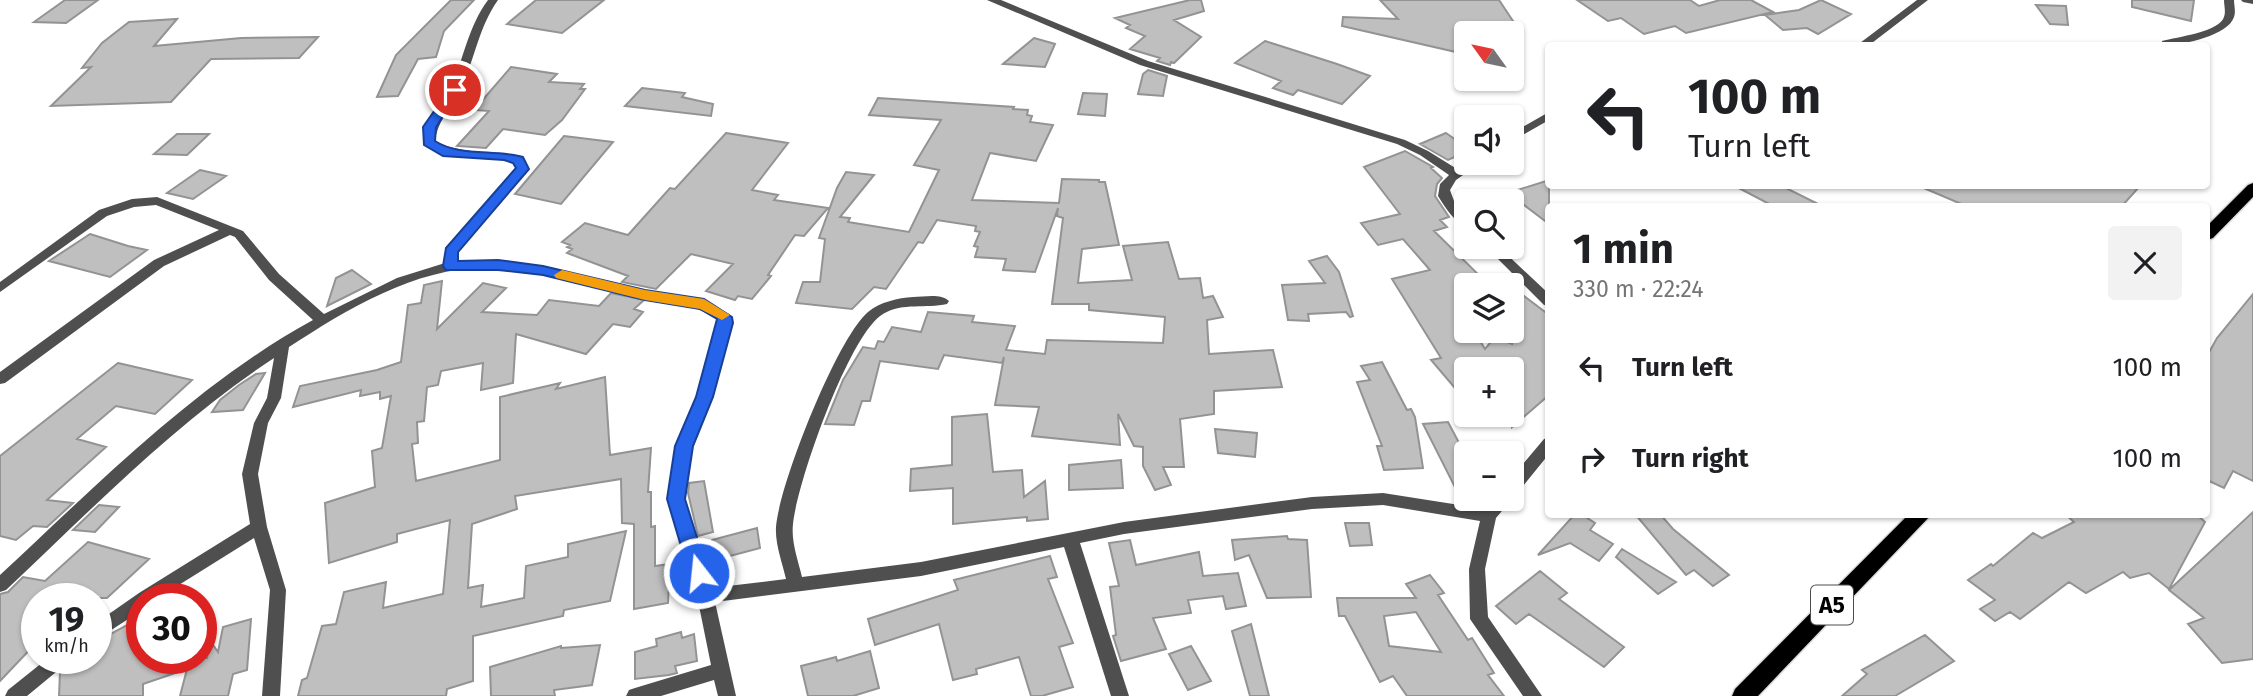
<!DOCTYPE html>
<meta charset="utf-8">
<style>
:root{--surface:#fff;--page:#f2f2f2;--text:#202124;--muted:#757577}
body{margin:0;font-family:"Fira Sans",sans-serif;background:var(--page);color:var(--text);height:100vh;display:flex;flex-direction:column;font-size:26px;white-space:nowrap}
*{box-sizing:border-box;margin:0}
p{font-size:23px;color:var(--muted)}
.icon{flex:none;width:38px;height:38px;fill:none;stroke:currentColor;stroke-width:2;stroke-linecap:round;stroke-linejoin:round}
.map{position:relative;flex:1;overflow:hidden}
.details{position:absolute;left:1545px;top:203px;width:665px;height:315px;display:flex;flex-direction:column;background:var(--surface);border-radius:7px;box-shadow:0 2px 5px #0004}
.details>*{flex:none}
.top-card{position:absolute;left:1545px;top:42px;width:665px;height:147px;border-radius:7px;box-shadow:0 2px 5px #0004;background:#fff;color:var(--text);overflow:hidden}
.needle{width:46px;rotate:303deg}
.fabs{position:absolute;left:1454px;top:21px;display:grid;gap:14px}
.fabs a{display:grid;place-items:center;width:70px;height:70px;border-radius:7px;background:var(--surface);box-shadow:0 2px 5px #0004;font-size:35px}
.speed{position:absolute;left:21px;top:583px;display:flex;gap:14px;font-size:35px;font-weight:700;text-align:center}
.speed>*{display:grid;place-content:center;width:91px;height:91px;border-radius:50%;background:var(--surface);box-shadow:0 2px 5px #0004;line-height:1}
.speed small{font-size:18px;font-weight:400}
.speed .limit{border:10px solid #d22;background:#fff;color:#111}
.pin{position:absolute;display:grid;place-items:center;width:60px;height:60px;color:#fff;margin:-30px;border:4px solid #fff;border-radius:50%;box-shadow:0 2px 7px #0007}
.me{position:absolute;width:77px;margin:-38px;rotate:344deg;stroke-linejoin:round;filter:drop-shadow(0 0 5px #0008)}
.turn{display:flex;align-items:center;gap:24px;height:147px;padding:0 28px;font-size:32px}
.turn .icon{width:91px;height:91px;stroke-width:2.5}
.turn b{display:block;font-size:49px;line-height:60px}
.round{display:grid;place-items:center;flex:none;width:74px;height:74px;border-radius:7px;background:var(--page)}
.summary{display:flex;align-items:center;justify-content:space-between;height:119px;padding:0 28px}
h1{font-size:42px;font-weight:700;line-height:52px}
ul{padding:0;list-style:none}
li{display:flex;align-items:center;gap:21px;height:91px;padding:0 28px}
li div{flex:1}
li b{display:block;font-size:26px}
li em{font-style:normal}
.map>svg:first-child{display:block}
</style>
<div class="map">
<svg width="2253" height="696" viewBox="0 0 2253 696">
<rect width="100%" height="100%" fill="#fff"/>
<path fill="#bfbfbf" stroke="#939393" stroke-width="2" fill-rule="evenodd" d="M65,0H98L66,23L34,22Z
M451,0H474L444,31L436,57L418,59L398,96L377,97L396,55Z
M536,0H604L562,33L507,24Z
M1190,0H1201L1204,11L1174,20L1201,37L1174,63L1171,62L1170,65L1157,61L1160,58L1130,49L1145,36L1126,28L1130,25L1115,18Z
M1380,0H1499L1521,33H1466L1456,52L1342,26L1343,17L1398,19Z
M1577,0H1690L1699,6L1720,0H1751L1773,12L1686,33L1675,26L1644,34L1621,18L1608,21Z
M1821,0L1851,14L1818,34L1807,28L1783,30L1765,15L1799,10Z
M2132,0H2194L2191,21L2132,7Z
M2036,5L2066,6L2068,25L2050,24Z
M177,19L154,46L241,38L318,37L299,58L211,59L171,102L51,106L91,67L82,68L102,43L129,22Z
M1034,38L1055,44L1045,67L1003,64Z
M1265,41L1337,64L1370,76L1342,104L1298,90L1293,95L1273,88L1281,81L1235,63Z
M511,67L557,74L549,82L584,84L580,89H585L562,120L545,135L503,129L486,148L457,146L489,111L474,110Z
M1148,70L1167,76L1163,96L1138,94L1143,74Z
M642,88L685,93L682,97L713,104L711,116L625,106Z
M1083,93L1107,94L1105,116L1078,114Z
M878,98L1014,107L1013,109L1028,110L1027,115L1032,116L1030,122L1053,125L1036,161L990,153L972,200L1059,203L1062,179L1099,180V182H1105L1119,245L1082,249L1078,283L1132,280L1123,246L1168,242L1179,279L1200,278L1203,298L1213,296L1223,317L1207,320L1209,354L1273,350L1282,387L1214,391V414L1180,419L1184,467H1163L1171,485L1155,490L1143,466V447L1134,446L1118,414L1120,445L1032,436L1039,407L995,405L1004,357L1002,363L944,355L938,369L880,361L870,401H862L854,425L825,424L843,380L863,347L875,349L878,341L884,342L892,327L921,332L928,312L974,316L972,322L1015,326L1006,350L1045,354L1047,340L1163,343L1165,317L1089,310V304H1052L1063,218L1057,216L1058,208L1035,272L1003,270L1006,259L975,257L978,247L974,246L980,232L975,231L976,226L937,220L923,243L918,242L886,289L874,287L852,309L796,303L803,282H820L825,239L819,238L837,188L846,172L874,175L840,217L850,218L848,222L909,232L939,170L914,165L941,120L869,115Z
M726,133L788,143L752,190L778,195L774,200L828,208L804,236L795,235L768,275L771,276L752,299L738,296L735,300L706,291L733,264L691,254L656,289L622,282L628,276L567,253L572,249L567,247L570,245L562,242L585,223L628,235L670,188L675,189Z
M1446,133L1466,147V152L1448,160L1420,144Z
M177,134H209L187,155L154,154Z
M564,136L613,142L561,204L515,194Z
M1405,151L1433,167L1431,168L1442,178L1437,184L1435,196L1449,217L1440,220L1447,227L1434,231L1489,285H1466V331H1474L1485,349L1495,337L1512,344V287L1549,315V395L1512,427V369H1466V401L1431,360L1441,358L1392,279L1430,270L1403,239L1378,245L1361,223L1400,214L1364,167Z
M200,170L226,176L193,199L167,193Z
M1549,180V224L1508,193Z
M1735,186H1782L1822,206H1773Z
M1919,186H2140L2122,206H1966Z
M90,234L128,246L147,250L110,277L49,261Z
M1327,256L1339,272L1353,316L1350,317L1346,312L1308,314L1309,321L1288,320L1282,285L1325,283L1309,261Z
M352,270L371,284L327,306L336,278Z
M442,281L437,329L483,283L506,288L482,312L537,315L549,300L599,306L611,293L644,300L634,309L643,312L630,327L613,324L586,354L516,334L513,383L481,390L483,363L441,371L438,385L427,387L424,421L417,422L418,443L412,444L416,481L500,460V397L560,383L556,389L605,377L610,455L651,448L648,492H651V527L655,526V566L670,564L668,603L634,609V524L622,523L621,479L515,496L517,509L472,524L468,588L483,585L481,607L524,598L526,566L568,557V544L626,531L610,601L564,610L563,616L473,636V681L447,689L446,696H298L302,680L307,678L322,626L336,624L344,592L386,582L383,608L443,594L450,520L397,534V542L329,563L325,503L375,487L372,451L382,448L391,396L380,399V392L360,396L361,390L293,407L300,386L377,370L401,362L408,305L421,303L424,285Z
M2253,294V481L2233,471L2224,488L2207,480V356L2217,338Z
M1382,362L1407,410L1411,409L1415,417L1423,468L1384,470L1377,446H1382L1357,382L1370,380L1361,366Z
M118,363L192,380L155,414L116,406L77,439L106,447L47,500L73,503L47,527L33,526L16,540L0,536V456Z
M265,373L243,410L212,412L220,400L239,385L256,374Z
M987,414L993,472L1022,470L1024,497L1045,481L1048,519L1027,521V517L953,524V488L910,491L911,469L952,465V417Z
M1448,422L1466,456V503H1463L1423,424Z
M1215,429L1257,433L1255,457L1218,453Z
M1121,460L1123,488L1069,490V465Z
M704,481L713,532L698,536L688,493L689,483Z
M99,505L119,507L95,532L73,530Z
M2253,512V659L2222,663L2188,624L2204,618L2169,590Z
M1575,514H1581L1595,523L1590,530L1613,544L1599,561L1570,543L1538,555Z
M1635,514H1660L1673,529L1729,575L1713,586L1694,570L1686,575Z
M2065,514H2196L2205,522L2169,589L2149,573L2130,578L2123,572L2086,593L2069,582L2020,619L2010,612L1995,621L1980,609L1995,600L1968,580L1991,564L1993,566L2033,533L2042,538L2074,522Z
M1345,523H1369L1372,545L1350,546Z
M757,528L760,548L715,560L712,540Z
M1287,536L1288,539L1307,540L1311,597L1267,598L1249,555L1235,560L1232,540Z
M1130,540L1136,565L1199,552L1203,576L1238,573L1246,606L1226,609L1223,596L1188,600L1191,613L1153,618L1166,649L1121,661L1113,636L1116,635L1110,587L1119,586L1109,543Z
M88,542L149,559L107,598H37V642L0,681V594L8,592L23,577L45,581Z
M1622,549L1676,582L1658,594L1616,557Z
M1050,556L1057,577L1048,579L1073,643L1059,647L1073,687L1042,696H1031L1019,657L976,669L977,674L953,680L939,624L875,645L868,619L958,590L954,580Z
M1540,571L1567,593L1559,599L1624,647L1604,667L1529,614L1516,624L1496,606Z
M1430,575L1444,593L1438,595L1468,640L1472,638L1494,673L1488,675L1504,696H1407L1393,676L1380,682L1345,616H1339L1337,598H1416L1406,584ZM1416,612L1441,652L1389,646L1384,616Z
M142,617V658H207L209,639L218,652L223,627L251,619L247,670L233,674L228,696H180L187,669L143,684V696H59L60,672L102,656L103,638Z
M1251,624L1269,696H1250L1232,631Z
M681,632L682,638L694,634L697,661L675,666L677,673L669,675L635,679V652L657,646L656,639Z
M1925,635L1954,661L1895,696H1842L1867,674L1862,670Z
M600,645L592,685L554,690L555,696H491L490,667L561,646V648Z
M1191,646L1211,681L1188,690L1169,654Z
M870,651L879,688L853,696H808L801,666L836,657L837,661Z"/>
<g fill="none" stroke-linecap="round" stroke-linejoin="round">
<g stroke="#dbdbdb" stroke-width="3">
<path id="primary" d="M2253,183V197L2213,238L2207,240V226L2248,185Z
M1909,514H1932L1758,696H1732L1735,689Z"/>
</g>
<path fill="#4f4f4f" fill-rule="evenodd" d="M488,0H498C479,27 475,57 462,87C453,106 438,119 435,141C462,155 493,150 522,158L529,169L457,253V261C518,255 573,275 631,287C665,294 700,295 729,314L731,317L712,397L692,446L684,499L711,588L786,579C782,562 775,544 776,527C779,485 837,338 868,312C880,302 898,298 913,297C924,297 941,293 949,301L947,304C926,309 903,302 883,314C849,334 797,483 793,524C791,542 798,560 802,577L921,562L1124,522L1312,497L1383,493L1485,509L1495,499H1512L1496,518L1485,569L1488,617L1542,696H1523L1470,619L1469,569L1480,521L1383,505L1312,509L1124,534L1080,543L1129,696H1111L1064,547L921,576L715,602L736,696H718L714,680L661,696H626L629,690L635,688L711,665L697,596L668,499L676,446L698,397L717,319C688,300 652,301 620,293C578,282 538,270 495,268C421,264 349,308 289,347L281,398L268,423L258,474L267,527L286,590L280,696H262L270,590L254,538L158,598H142V610L96,640V623L139,593L250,524L242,474L254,423L267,398L274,358C175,423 91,510 6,590L0,592V575C98,484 196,384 313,320L269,280L235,237L230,235L164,266L5,383L0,384V372L154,260L219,230L156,205L134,207L107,216L0,292V282L99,210L132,199L157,197L243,231L279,274L324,314L397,278L445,263L446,249L517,169L513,162C484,155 447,163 423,142C427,120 442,107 451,87C464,58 468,27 488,0Z
M987,0H1001L1148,61L1405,140L1428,151L1457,169L1466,163H1480L1456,180L1450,190L1454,201L1466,215V226C1454,222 1445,207 1438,196L1440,184L1449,175L1420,155L1397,144L1140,65Z
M1917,0H1928L1868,46H1856Z
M2224,0H2234C2234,5 2236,12 2234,17C2228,36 2180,46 2162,45V41C2177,37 2219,32 2224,17C2226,12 2224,5 2224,0Z
M2241,0H2253V4L2243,2Z
M1549,112V120L1512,141V133Z
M1486,247H1499L1549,294V306L1544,305Z
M1549,437V454L1518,492L1512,494V477L1544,439Z
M48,658H70L67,663L27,696H5L8,690Z"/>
<use href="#primary" fill="#000" fill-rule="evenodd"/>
</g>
<path fill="#2563eb" stroke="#184099" stroke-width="2" d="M455,86L461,90L436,127L435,141C459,157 495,149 523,157L529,169L458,252V261L498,260L543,266L645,290L704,299L732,317L733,323L713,397L693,446L685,499L708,573L705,578L699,580L692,578L689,573L667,499L675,446L696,397L717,319L700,309L645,300L543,275L498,270H446L443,266L446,248L516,168L513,163L504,160L443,156L424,145L423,127L451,87Z"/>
<path fill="#f59e0b" d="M562,270L645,290L704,299L730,315L722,320L700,309L645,300L556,278L554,275Z"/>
<g text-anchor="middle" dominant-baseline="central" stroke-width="5" stroke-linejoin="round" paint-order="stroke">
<rect fill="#fff" stroke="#4c4c4c" stroke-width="2" x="1811" y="585.5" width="42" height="39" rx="5"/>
<g font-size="23" font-weight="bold" fill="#000">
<text x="1832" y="605">A5</text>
</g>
</g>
</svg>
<div class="fabs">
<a><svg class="needle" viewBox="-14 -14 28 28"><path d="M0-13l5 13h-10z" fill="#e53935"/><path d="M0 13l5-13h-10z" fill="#757577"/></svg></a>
<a><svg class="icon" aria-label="sound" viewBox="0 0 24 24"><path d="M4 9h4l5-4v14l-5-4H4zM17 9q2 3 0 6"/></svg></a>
<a><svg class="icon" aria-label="search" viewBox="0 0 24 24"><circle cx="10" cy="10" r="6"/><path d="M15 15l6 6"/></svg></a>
<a><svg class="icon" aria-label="layers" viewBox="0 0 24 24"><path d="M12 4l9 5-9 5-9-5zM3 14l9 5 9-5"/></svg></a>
<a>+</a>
<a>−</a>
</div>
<div class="speed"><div>19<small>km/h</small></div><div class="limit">30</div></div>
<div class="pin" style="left:455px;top:90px;background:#d93025"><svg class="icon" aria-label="arrive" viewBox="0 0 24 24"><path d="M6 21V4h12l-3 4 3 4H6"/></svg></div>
<svg class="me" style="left:699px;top:573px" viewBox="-20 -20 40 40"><circle r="17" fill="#2563eb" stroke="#fff" stroke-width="3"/><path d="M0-11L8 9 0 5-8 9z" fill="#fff"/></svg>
<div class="top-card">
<div class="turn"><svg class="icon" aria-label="left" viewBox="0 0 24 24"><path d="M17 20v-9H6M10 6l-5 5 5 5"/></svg><div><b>100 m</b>Turn left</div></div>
</div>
<section class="details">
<div class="summary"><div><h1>1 min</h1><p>330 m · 22:24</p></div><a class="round"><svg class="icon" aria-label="close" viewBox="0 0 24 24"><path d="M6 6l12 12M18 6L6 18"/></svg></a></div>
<ul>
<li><svg class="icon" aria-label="left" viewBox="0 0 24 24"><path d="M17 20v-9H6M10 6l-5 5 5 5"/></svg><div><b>Turn left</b></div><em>100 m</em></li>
<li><svg class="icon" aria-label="right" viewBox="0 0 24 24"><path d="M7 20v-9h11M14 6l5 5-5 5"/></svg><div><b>Turn right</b></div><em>100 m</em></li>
</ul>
</section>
</div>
